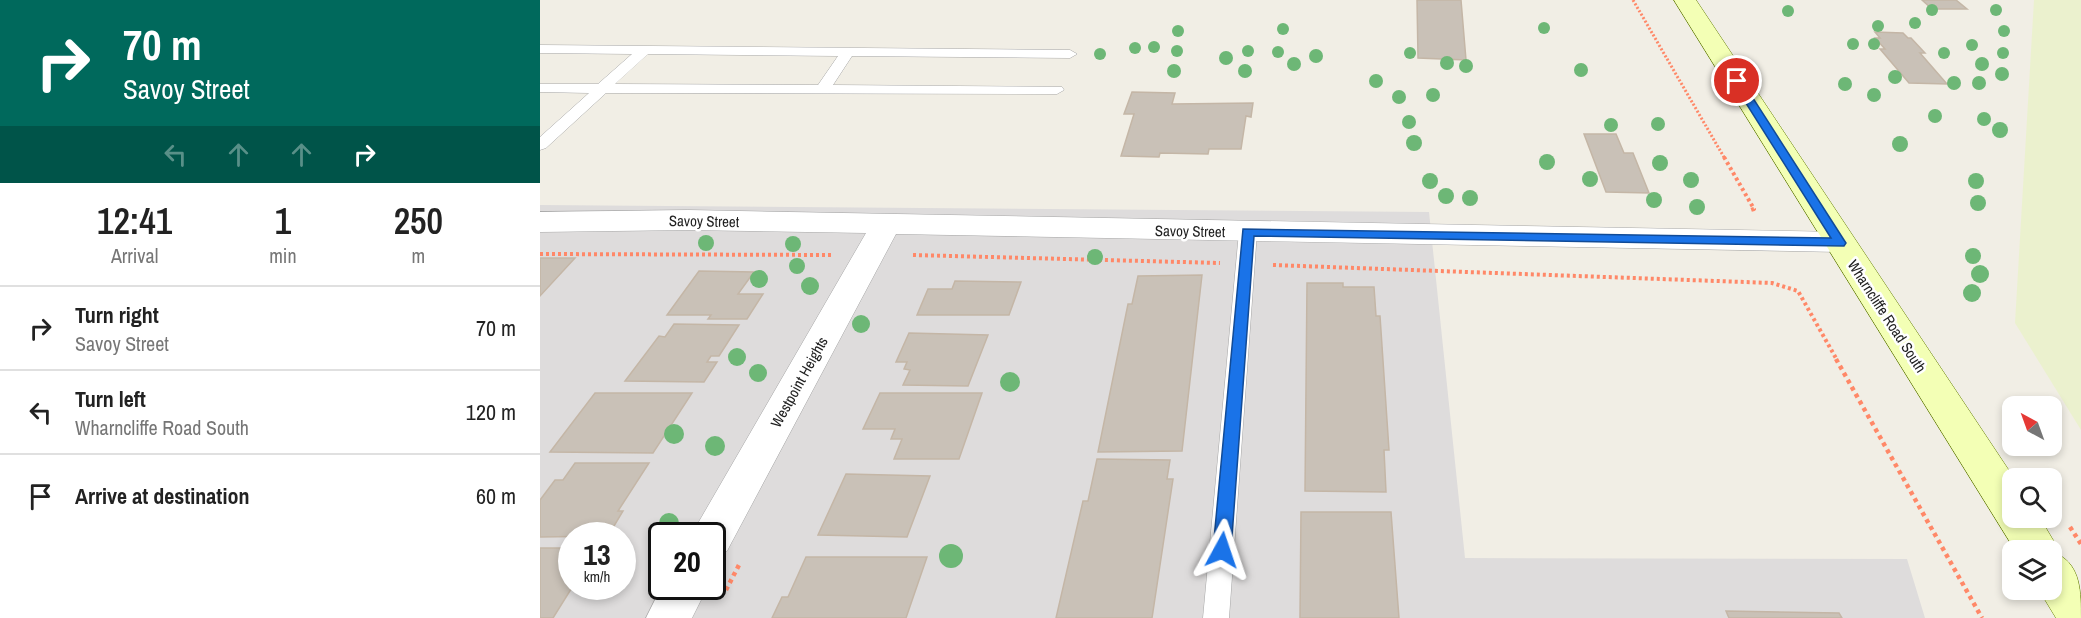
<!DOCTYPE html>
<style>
:root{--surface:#fff;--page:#f6f6f6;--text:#222;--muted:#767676;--line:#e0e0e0}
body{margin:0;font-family:"Archivo Narrow",sans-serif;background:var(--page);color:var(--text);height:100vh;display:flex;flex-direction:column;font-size:22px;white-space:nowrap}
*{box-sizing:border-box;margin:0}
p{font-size:20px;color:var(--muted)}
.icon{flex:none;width:33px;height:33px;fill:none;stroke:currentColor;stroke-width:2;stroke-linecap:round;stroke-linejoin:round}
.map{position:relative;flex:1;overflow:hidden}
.panel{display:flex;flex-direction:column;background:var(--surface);width:540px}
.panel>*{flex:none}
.top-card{background:#00695c;color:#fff;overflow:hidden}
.needle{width:39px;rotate:319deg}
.buttons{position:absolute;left:1462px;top:396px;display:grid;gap:12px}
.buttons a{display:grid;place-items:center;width:60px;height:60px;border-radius:12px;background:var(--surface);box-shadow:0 3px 9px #0003;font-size:30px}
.speed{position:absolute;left:18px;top:522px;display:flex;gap:12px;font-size:30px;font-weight:700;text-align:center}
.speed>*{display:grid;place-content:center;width:78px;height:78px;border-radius:50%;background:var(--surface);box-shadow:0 3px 9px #0003;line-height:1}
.speed small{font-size:15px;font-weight:400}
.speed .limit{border:3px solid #111;border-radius:9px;background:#fff;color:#111}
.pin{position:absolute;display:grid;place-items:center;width:51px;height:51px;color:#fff;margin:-26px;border:3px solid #fff;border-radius:50%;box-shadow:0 2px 6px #0007}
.me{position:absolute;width:66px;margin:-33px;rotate:5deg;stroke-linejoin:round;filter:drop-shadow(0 0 4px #0008)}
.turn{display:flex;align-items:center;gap:21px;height:126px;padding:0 24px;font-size:27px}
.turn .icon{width:78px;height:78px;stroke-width:2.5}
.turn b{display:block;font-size:42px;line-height:51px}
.lanes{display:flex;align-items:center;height:57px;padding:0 24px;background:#0003;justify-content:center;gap:30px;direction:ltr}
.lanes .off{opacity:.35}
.eta{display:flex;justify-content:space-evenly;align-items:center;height:102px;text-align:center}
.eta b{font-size:36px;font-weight:600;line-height:42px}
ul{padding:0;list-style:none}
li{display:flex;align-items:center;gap:18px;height:84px;padding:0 24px;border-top:2px solid var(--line)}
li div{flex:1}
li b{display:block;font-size:22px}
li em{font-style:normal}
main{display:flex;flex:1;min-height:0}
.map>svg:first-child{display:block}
</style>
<main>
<section class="panel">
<div class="top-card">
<div class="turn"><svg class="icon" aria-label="right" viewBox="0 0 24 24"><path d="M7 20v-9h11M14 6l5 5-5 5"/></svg><div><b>70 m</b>Savoy Street</div></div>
<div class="lanes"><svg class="icon off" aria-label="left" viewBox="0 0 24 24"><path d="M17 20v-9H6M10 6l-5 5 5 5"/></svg><svg class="icon off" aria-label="ahead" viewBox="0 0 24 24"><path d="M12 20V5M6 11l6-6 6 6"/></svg><svg class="icon off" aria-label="ahead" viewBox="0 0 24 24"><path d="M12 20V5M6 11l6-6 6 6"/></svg><svg class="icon" aria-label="right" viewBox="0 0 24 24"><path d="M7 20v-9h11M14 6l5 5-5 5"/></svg></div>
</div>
<div class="eta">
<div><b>12:41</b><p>Arrival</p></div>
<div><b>1</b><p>min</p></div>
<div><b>250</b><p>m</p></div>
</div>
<ul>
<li><svg class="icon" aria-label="right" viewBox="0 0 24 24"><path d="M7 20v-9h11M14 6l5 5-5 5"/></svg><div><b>Turn right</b><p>Savoy Street</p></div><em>70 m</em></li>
<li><svg class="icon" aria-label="left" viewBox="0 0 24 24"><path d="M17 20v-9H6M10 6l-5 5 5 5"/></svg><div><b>Turn left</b><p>Wharncliffe Road South</p></div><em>120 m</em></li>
<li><svg class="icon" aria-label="arrive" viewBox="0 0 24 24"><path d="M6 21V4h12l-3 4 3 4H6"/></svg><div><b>Arrive at destination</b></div><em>60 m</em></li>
</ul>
</section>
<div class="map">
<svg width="1541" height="618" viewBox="0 0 1541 618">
<rect width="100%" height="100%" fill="#f1eee5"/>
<path fill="#dedcdc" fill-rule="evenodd" d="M0,205L889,212L925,558L1367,559L1385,618H0ZM32,536H82V586H32ZM122,536H172V586H122Z"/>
<path fill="#ebf1ce" d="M1494,0H1541V430L1475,323Z"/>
<path fill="#c9c1b7" stroke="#c4b6a6" stroke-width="1.5" d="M877,0H921L926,60L878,58Z
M1382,0H1416L1427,9H1392Z
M1335,32L1363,33L1368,38H1371L1385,53H1380L1407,84L1369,83L1340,49H1345L1335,38H1340Z
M592,92L635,93L632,104L713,103L711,117L706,116L701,149H669L668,154L620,153L619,157L581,156L594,114H584Z
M1044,134H1076L1084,153H1093L1109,193L1066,192Z
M0,258H35L0,296Z
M159,271L214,272L198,294H223L207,319H168L171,315H127Z
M662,275L642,451L558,452L588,304H592L598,276Z
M415,281L481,282L469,315H377L388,289H412Z
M767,283H803V287H834L836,316H840L849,450H844L846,492L765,491Z
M134,324L199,325L179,356H171L167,362H177L164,382L85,381L119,336L125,337Z
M369,333L448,335L428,386L363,385L370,370L364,369L367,362H356Z
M55,393H152L113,453L10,452Z
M340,393H442L419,459H354L362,439H351L355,429H323Z
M557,459L630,460L627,479H633L612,618H516L543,501H548Z
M35,463H109L78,511H83L68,536L0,537V500L15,480H23Z
M306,474L390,476L367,537L278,535Z
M761,512H851L859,618H760Z
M0,548H32L33,586L13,618H0Z
M266,557H387L366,618H232L242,597H248Z
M1186,611L1299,613L1302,618H1189Z"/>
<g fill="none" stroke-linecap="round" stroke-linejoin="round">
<g stroke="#a6a6a6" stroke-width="1">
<path id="lane" d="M0,45L530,50L537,54L530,58L312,56L293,85L522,87L524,90L517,94L66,93L6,148L0,150V137L49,93L0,92V84H58L92,54L0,53ZM108,54L298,56L278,85L75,84Z
M708,226L714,228L717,232L689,618H663L699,232L702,228Z"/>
</g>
<g stroke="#a6a6a6" stroke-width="1">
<path id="street" d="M148,210L1300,232L1311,235L1315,242L1311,249L1300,252L356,234L187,551L172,557V536H152L157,525L326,233L148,230L0,232V212Z
M122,586H168L152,618H106Z"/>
</g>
<g stroke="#627d00" stroke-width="1">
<path id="secondary" d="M1134,0H1156L1474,478L1473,518H1500L1519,550L1517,554C1541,565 1541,593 1541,618H1516L1499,590H1512V550H1475Z"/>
</g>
<path stroke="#ff8868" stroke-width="3" stroke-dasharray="2 2" stroke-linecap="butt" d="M1093,0L1185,159"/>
<path stroke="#ff8868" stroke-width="4" stroke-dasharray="3 3" stroke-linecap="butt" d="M1184,157L1214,209L1211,210
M0,254L293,255
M373,255L680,263
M733,265L1232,283L1258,291L1297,360"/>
<path stroke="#ff8868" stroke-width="4.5" stroke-dasharray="4 4" stroke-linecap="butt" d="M1296,359L1442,618
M1512,501L1517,508
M1530,527L1541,544
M186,590L199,565"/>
<use href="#lane" fill="#fff" fill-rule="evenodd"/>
<use href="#street" fill="#fff" fill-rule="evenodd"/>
<use href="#secondary" fill="#f3ffb5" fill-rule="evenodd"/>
</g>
<g fill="#6db776">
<circle cx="1392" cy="10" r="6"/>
<circle cx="1456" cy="10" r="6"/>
<circle cx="1248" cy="11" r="6"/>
<circle cx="1375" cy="23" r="6"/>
<circle cx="1338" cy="26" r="6"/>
<circle cx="1004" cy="28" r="6"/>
<circle cx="743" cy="29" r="6"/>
<circle cx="638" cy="31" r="6"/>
<circle cx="1464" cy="31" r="6"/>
<circle cx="1313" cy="44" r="6"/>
<circle cx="1334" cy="44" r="6"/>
<circle cx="1432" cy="45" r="6"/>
<circle cx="614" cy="47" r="6"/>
<circle cx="595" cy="48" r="6"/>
<circle cx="637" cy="51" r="6"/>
<circle cx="708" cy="51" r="6"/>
<circle cx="738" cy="52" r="6"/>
<circle cx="870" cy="53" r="6"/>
<circle cx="1404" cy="53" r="6"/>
<circle cx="1463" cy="53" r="6"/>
<circle cx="560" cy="54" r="6"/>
<circle cx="776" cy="56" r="7"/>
<circle cx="686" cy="58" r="7"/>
<circle cx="907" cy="63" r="7"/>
<circle cx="754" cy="64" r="7"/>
<circle cx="1442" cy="64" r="7"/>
<circle cx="926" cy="66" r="7"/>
<circle cx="1041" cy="70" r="7"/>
<circle cx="634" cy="71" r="7"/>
<circle cx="705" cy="71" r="7"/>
<circle cx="1462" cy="74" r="7"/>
<circle cx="1355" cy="77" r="7"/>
<circle cx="836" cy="81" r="7"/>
<circle cx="1414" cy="83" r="7"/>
<circle cx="1439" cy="83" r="7"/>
<circle cx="1305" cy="84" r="7"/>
<circle cx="893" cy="95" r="7"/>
<circle cx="1334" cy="95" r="7"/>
<circle cx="859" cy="97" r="7"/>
<circle cx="1395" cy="116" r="7"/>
<circle cx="1444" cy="119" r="7"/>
<circle cx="869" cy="122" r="7"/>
<circle cx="1118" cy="124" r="7"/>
<circle cx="1071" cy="125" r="7"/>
<circle cx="1460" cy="130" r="8"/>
<circle cx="874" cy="143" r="8"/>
<circle cx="1360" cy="144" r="8"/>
<circle cx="1007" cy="162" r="8"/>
<circle cx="1120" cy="163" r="8"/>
<circle cx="1050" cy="179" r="8"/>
<circle cx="1151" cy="180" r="8"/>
<circle cx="890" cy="181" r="8"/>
<circle cx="1436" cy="181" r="8"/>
<circle cx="906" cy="196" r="8"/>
<circle cx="930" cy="198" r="8"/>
<circle cx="1114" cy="200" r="8"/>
<circle cx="1438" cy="203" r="8"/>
<circle cx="1157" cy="207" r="8"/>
<circle cx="166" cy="243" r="8"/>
<circle cx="253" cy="244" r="8"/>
<circle cx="1433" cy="256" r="8"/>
<circle cx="555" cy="257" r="8"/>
<circle cx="257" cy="266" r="8"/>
<circle cx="1440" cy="274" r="9"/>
<circle cx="219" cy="279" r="9"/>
<circle cx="270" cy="286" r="9"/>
<circle cx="1432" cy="293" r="9"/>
<circle cx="321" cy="324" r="9"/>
<circle cx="197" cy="357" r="9"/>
<circle cx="218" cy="373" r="9"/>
<circle cx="470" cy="382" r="10"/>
<circle cx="134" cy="434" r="10"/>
<circle cx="175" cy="446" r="10"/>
<circle cx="129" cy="523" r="10"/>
<circle cx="411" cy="556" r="12"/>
</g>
<path fill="#1a73e8" stroke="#114b97" stroke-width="1.5" d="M1197,78L1202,81L1304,240L1306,243L1304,246L714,236L691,550L688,556L682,558L676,556L673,550L703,229L1291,238L1192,81Z"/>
<g text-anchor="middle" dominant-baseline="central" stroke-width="5" stroke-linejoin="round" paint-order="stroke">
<g font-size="15" fill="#1f1f1f" stroke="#fff">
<text transform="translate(164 221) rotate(1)">Savoy Street</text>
<text transform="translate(650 231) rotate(1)">Savoy Street</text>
<text transform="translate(1347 316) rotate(57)">Wharncliffe Road South</text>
<text transform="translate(259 382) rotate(-61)">Westpoint Heights</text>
</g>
</g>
</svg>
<div class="buttons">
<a><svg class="needle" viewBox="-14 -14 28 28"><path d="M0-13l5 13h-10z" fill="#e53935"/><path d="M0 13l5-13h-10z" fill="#767676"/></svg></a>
<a><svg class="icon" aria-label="search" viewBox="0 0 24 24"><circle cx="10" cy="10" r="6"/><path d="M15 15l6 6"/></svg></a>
<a><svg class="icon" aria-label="layers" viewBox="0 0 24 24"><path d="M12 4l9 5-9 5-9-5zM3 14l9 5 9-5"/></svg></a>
</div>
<div class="speed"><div>13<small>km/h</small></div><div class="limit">20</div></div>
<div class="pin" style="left:1197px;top:81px;background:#d93025"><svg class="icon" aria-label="arrive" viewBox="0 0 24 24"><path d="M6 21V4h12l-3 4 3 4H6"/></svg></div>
<svg class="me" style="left:682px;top:550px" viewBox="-20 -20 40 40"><path d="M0-17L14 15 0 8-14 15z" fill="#1a73e8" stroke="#fff" stroke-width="4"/></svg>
</div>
</main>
